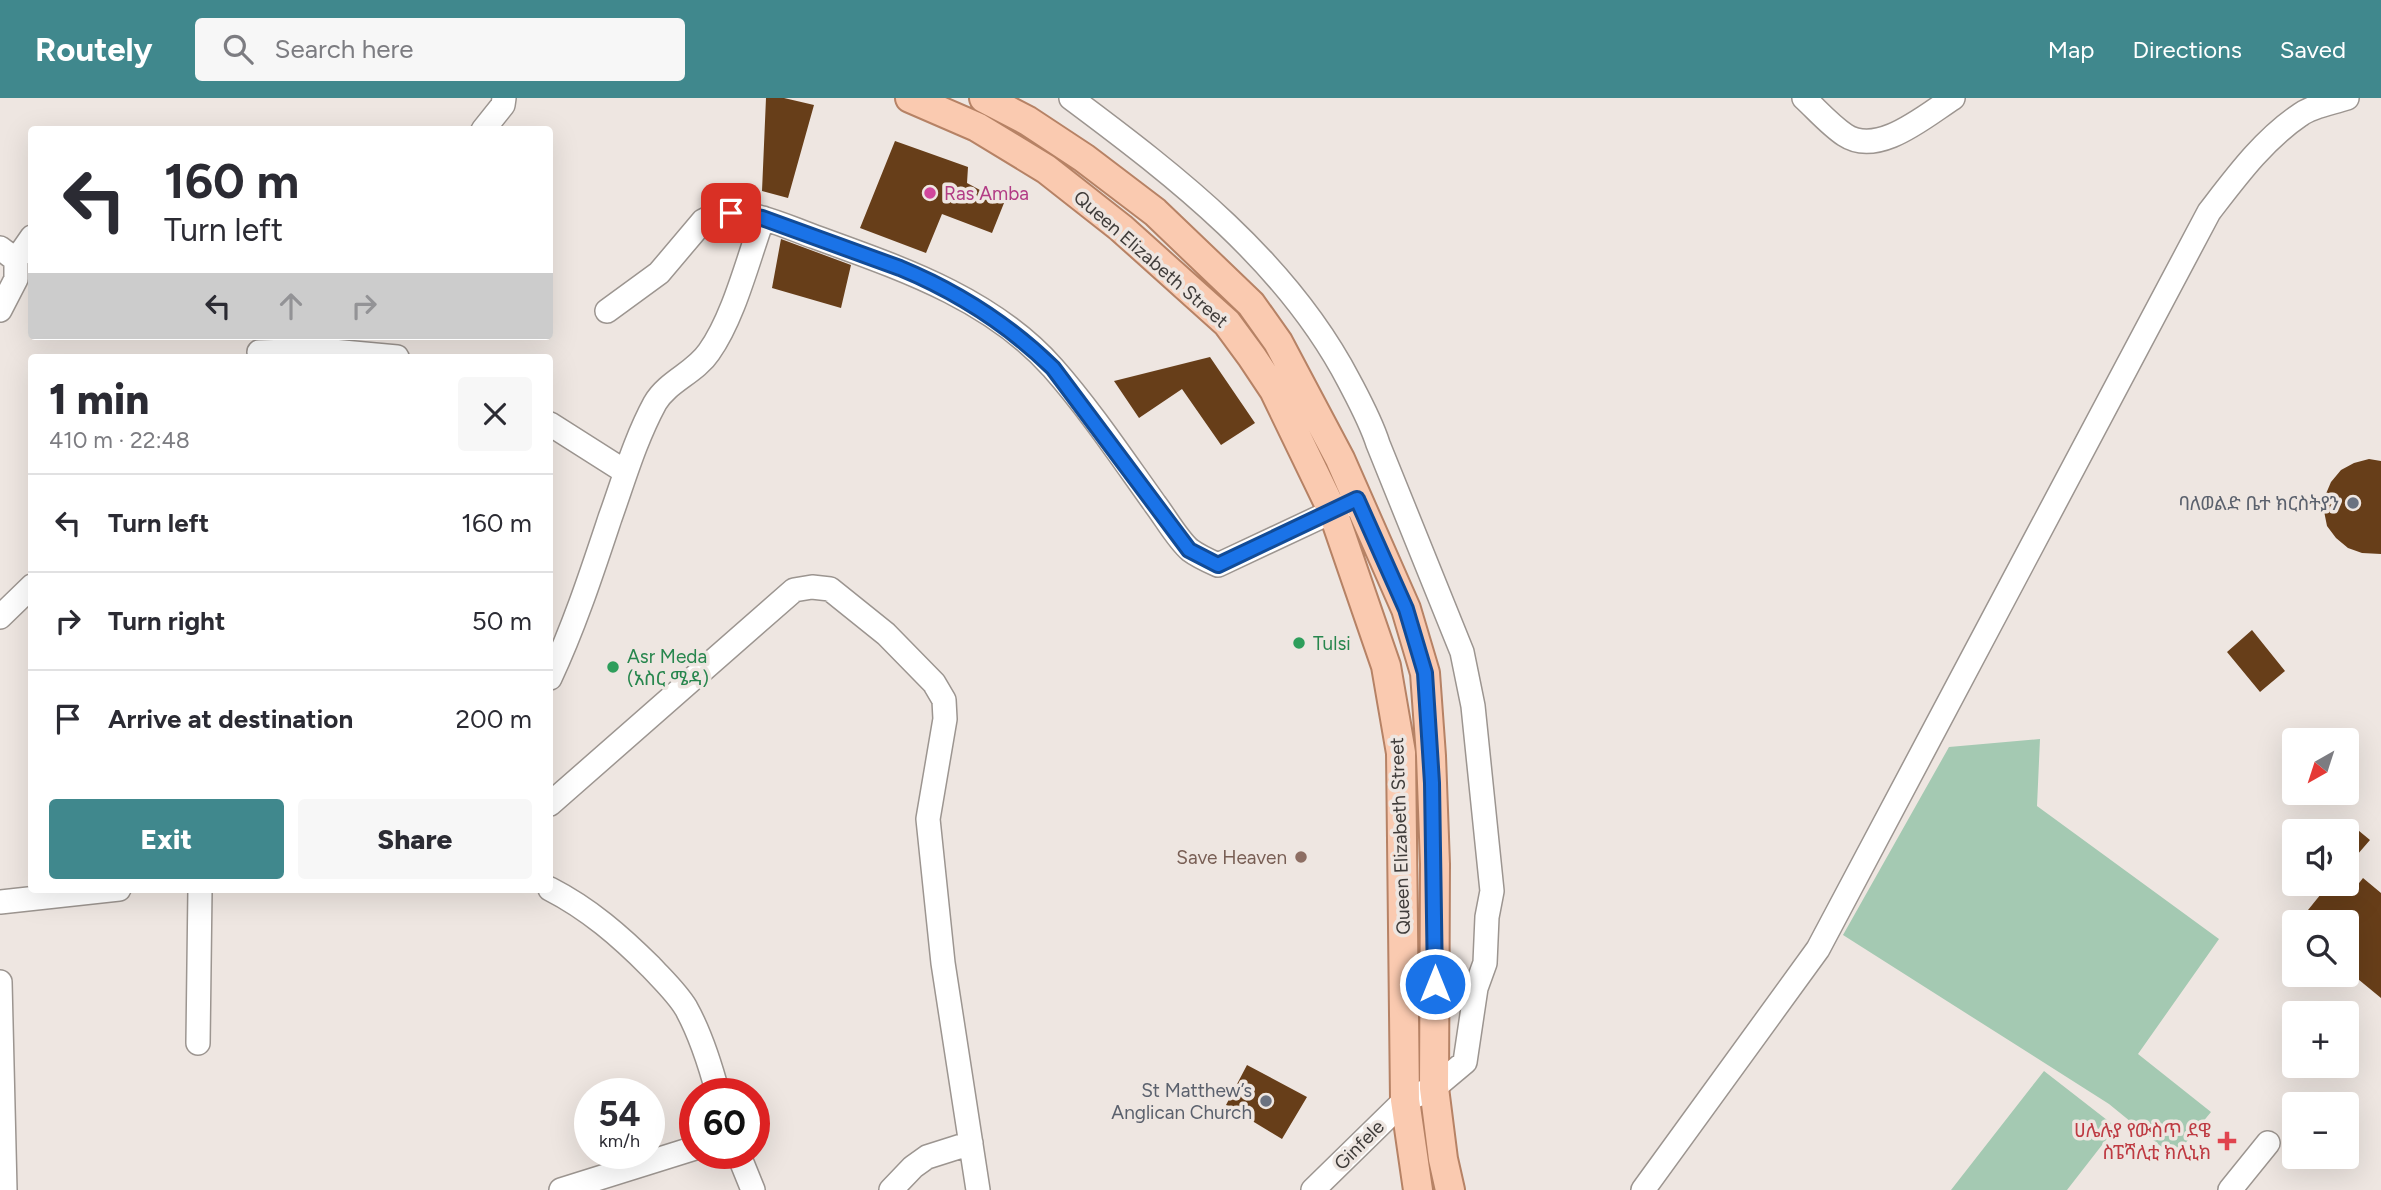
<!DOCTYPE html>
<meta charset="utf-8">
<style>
:root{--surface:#fff;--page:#f7f7f7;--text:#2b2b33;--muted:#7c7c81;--line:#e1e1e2;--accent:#40888d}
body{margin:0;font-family:Figtree,"Noto Sans Ethiopic",sans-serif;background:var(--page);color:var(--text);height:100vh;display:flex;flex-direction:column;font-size:26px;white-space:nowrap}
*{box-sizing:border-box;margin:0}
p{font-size:23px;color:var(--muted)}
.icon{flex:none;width:38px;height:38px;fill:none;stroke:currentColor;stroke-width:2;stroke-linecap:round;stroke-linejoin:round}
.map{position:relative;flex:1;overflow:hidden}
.sheet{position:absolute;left:28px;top:256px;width:525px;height:539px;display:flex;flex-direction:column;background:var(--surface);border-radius:7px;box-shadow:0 7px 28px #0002}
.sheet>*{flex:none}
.hud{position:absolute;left:28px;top:28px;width:525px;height:214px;border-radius:7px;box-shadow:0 7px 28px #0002;background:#fff;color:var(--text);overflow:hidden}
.needle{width:46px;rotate:219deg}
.buttons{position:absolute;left:2282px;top:630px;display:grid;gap:14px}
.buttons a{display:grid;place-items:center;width:77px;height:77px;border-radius:7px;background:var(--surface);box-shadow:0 7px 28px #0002;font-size:35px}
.speed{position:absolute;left:574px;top:980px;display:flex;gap:14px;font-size:35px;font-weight:700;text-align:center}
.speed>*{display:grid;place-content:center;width:91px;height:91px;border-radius:50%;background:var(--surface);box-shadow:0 7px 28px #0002;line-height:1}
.speed small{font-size:18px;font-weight:400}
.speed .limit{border:10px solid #d22;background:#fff;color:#111}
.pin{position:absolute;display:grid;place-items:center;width:60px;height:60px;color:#fff;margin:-30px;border-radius:14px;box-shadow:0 4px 10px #0006}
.me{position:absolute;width:77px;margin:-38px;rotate:0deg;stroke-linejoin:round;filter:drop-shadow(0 0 5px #0008)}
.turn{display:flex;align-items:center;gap:24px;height:147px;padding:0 21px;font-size:32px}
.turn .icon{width:91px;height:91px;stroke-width:2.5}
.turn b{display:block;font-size:49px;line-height:60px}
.lanes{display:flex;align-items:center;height:66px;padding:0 21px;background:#0003;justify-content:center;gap:35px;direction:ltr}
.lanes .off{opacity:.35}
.round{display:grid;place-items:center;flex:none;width:74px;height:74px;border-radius:7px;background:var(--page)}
.headline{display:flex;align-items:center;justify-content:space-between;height:119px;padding:0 21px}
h1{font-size:42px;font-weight:800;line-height:52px}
.button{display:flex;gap:14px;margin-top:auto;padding:14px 21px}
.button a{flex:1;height:80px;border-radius:7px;background:var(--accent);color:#fff;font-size:28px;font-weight:800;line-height:80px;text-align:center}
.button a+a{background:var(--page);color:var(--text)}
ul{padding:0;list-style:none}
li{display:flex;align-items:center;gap:21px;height:98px;padding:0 21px;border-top:2px solid var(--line)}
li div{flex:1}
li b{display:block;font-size:26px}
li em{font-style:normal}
header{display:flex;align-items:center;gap:42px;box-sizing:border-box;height:98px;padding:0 35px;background:var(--accent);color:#fff}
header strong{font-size:33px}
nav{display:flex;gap:38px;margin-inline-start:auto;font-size:24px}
.search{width:490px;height:63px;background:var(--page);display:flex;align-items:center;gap:18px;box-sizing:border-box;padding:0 24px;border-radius:7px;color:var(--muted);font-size:26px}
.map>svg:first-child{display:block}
</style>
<header>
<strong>Routely</strong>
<div class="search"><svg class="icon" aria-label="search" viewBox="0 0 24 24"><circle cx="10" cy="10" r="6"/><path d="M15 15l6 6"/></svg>Search here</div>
<nav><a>Map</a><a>Directions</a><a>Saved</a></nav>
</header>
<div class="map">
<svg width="2381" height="1092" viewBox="0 0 2381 1092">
<rect width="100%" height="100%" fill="#eee6e1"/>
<path fill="#a4c9b2" d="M2040,641L2037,708L2219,841L2138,956L2211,1014L2174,1059L2109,1006L1843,837L1949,649Z
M2044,973L2116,1029L2067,1092H1951Z"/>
<path fill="#673e19" d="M766,0H784L814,7L788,100L762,93Z
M895,43L968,69L967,85L1004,105L992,135L942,116L926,155L860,130Z
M781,141L851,167L841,210L772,190Z
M1210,259L1255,325L1221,347L1182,291L1139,320L1114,283Z
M2369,361L2381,363V456L2362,455L2348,450L2336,440L2327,428L2324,413L2325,398L2331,384L2341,372L2354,365Z
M2252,532L2285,573L2260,594L2227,554Z
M2347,723L2370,742L2357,757L2347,748Z
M2363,780L2381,795V900L2347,872V824H2324L2308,812L2329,786H2334L2349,798Z
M1247,967L1307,999L1282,1041L1226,1007Z"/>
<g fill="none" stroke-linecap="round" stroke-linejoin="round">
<g stroke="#9c9590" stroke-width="26">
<path id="minor" d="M1071,0C1177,79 1287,164 1349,283C1360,304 1371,324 1378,346L1462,554L1473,608L1492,793L1487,819L1485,865L1476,890L1465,964L1434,990L1405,1002L1313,1092
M1804,0C1817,12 1830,27 1845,37C1878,59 1925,18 1953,0
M483,32L503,7L504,0
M0,150L16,162V181L0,212
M16,162L32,139
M607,213L659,175L703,123C737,103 781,127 815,139C900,170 991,200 1053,270C1090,312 1122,360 1155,406C1165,419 1178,442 1190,452C1198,458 1209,463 1218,467L1348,406
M259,254L321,252L397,259
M550,326L624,373
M0,519L32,488
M550,580C574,529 592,474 610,420C624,381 635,342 655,305C668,283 695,275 709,254C734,219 748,161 763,120
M550,706L794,492L812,489L830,491L886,536L934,585L944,602L945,621L928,721L943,865L978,1092
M550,791C589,811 620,838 651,869C663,882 677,895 686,910C701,937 710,966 718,996
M0,804L119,791
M0,884L5,1092
M198,945L200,791
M738,1055L753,1092
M561,1092L695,1050
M891,1092L913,1069L927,1059L971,1045
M1643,1092L1818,851L2209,114C2236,79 2263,42 2300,17C2312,8 2332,5 2347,0
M2230,1092L2268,1045"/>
</g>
<g stroke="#b68265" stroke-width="32">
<path id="major" d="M910,0L977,29L1046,71L1121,130L1227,225L1252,259L1274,292L1333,414L1386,568L1401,655L1405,1002L1418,1092
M984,0L1028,23L1084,60L1155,114L1251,206L1278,244L1340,361L1406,511L1425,575L1431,658L1435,766L1434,990L1443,1061L1450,1092"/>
</g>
<use href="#minor" stroke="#fff" stroke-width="23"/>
<use href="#major" stroke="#facab0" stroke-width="28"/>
</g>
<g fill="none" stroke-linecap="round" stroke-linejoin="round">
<g stroke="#114b97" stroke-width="18">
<path id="route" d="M731,115L762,120L900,170C958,194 1008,226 1053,270L1189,452L1218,467L1357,401L1406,511L1425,575L1432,685L1435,886"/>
</g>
<use href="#route" stroke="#1a73e8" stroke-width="12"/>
</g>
<circle fill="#d1479c" stroke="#eee6e1" stroke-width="2.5" cx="930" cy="95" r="7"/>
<g fill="#6b7280" stroke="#eee6e1" stroke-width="2.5">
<circle cx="2353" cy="405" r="7"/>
<circle cx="1266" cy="1003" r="7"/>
</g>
<g fill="#2e9e5b" stroke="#eee6e1" stroke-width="2.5">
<circle cx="1299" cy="545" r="7"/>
<circle cx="613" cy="569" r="7"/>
</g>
<circle fill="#8d6e63" stroke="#eee6e1" stroke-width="2.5" cx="1301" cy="759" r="7"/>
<path fill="#e0444e" stroke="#eee6e1" stroke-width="2.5" d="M2223.5 1032.5h7v7h7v7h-7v7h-7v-7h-7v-7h7z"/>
<g text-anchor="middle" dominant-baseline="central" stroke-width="7" stroke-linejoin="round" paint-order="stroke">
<g font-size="19" fill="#b23c85" stroke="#eee6e1" text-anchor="start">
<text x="944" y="95">Ras Amba</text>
</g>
<g font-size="19" fill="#3f3c3a" stroke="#eee6e1">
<text transform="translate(1151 161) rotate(41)">Queen Elizabeth Street</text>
<text transform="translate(1400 738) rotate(-92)">Queen Elizabeth Street</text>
<text transform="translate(1359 1047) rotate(-45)">Ginfele</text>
</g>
<g font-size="19" fill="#5b616d" stroke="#eee6e1" text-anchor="end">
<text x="2339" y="405">ባለወልድ ቤተ ክርስትያን</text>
<text x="1252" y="992">St Matthew’s<tspan x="1252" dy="22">Anglican Church</tspan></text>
</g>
<g font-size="19" fill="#27864d" stroke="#eee6e1" text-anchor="start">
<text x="1313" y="545">Tulsi</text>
<text x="627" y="558">Asr Meda<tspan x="627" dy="22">(አስር ሜዳ)</tspan></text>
</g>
<g font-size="19" fill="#785e54" stroke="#eee6e1" text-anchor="end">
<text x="1287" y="759">Save Heaven</text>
</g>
<g font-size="19" fill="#be3a42" stroke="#eee6e1" text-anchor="end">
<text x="2211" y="1032">ሀሌሉያ የውስጥ ደዌ<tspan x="2211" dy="22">ስፔሻሊቲ ክሊኒክ</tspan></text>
</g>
</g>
</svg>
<div class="buttons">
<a><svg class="needle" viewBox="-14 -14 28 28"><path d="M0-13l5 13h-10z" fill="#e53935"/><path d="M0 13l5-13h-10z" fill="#7c7c81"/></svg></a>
<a><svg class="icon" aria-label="sound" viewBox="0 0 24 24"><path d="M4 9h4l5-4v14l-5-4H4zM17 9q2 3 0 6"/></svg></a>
<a><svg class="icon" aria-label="search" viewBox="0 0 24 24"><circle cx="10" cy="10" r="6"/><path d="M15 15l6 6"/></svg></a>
<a>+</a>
<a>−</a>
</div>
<div class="speed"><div>54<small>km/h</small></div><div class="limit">60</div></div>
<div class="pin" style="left:731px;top:115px;background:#d93025"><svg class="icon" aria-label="arrive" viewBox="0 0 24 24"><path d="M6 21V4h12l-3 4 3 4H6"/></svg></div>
<svg class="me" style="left:1435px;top:886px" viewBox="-20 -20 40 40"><circle r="17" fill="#1a73e8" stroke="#fff" stroke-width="3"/><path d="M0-11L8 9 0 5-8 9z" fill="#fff"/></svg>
<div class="hud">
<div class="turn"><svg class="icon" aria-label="left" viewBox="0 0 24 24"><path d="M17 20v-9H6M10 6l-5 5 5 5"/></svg><div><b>160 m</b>Turn left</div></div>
<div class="lanes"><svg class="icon" aria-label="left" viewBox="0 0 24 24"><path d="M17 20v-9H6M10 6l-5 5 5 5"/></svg><svg class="icon off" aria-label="ahead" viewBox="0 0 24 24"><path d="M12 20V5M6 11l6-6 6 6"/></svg><svg class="icon off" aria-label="right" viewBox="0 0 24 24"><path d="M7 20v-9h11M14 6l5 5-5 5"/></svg></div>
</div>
<section class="sheet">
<div class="headline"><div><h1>1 min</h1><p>410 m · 22:48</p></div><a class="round"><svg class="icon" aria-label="close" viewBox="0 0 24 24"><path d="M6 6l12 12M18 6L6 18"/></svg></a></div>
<ul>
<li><svg class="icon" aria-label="left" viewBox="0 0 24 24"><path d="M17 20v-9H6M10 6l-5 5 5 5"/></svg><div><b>Turn left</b></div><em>160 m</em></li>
<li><svg class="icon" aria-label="right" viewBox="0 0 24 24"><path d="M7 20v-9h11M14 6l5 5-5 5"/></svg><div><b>Turn right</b></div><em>50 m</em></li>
<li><svg class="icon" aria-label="arrive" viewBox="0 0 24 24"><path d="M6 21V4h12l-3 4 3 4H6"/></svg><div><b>Arrive at destination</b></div><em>200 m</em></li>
</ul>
<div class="button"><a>Exit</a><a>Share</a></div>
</section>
</div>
